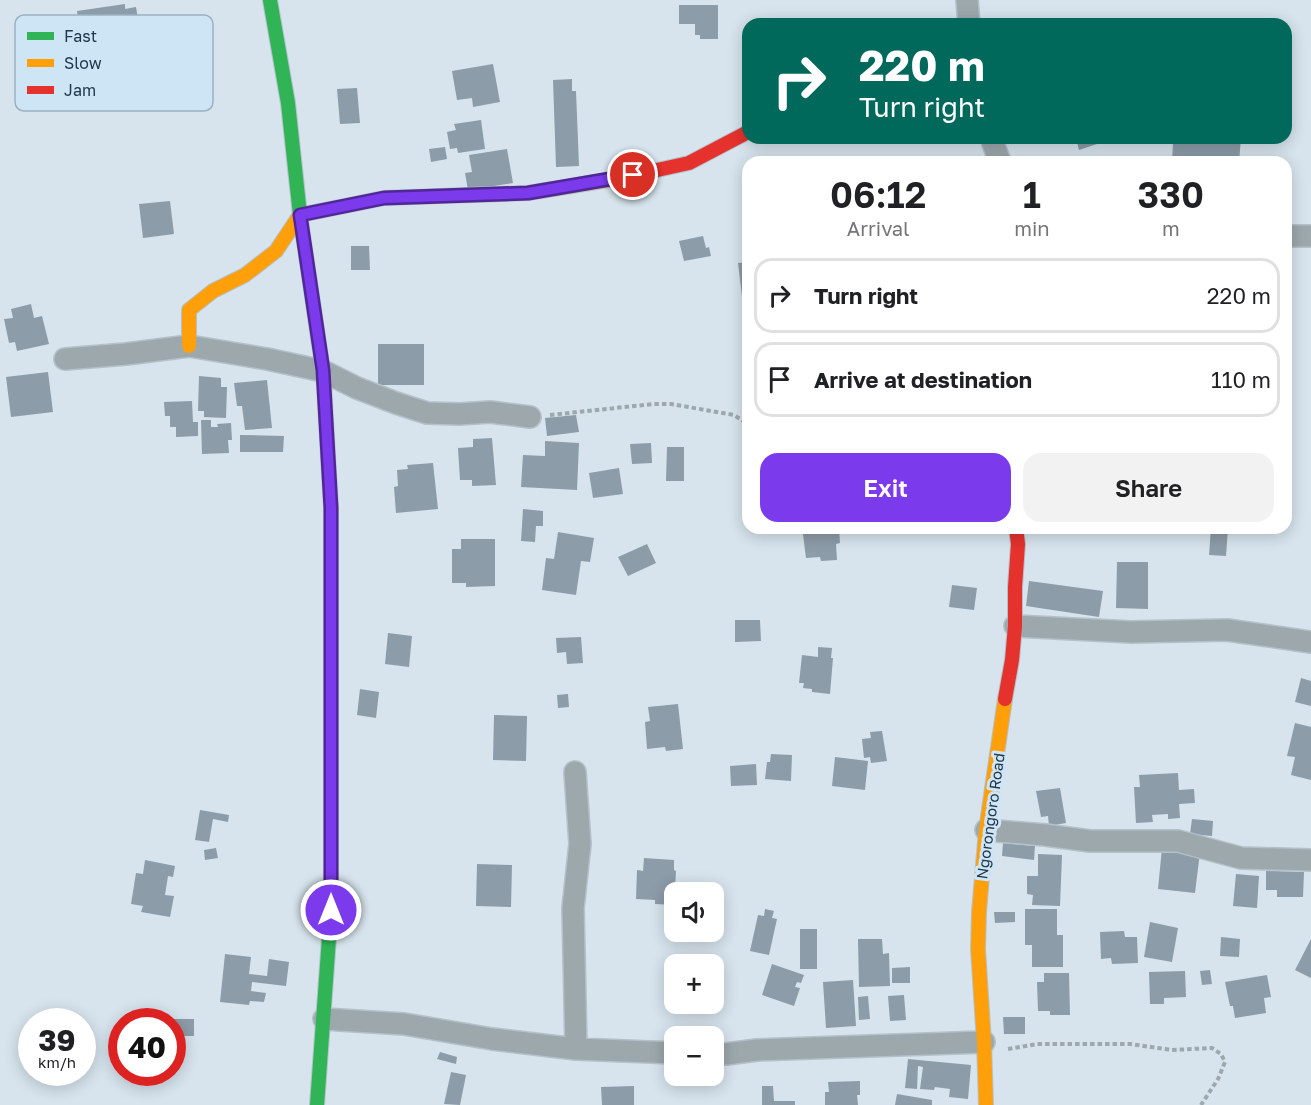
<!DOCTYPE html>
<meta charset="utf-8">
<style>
:root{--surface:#fff;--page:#f2f2f2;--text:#202124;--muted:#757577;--line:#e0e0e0;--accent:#7c3aed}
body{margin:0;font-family:"Golos Text",sans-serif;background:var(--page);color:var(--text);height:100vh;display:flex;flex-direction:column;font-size:22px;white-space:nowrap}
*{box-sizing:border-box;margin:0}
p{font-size:20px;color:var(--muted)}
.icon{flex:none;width:33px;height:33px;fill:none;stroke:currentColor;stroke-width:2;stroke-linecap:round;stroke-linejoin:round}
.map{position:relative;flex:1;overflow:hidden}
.sheet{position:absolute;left:742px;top:156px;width:550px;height:378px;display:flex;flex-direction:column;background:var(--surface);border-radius:18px;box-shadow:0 3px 15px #0003}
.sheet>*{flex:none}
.hud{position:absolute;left:742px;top:18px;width:550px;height:126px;border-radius:18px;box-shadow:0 3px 15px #0003;background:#00695c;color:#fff;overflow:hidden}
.tools{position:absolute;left:664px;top:882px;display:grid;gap:12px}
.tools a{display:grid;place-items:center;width:60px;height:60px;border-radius:12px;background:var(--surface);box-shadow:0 3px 15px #0003;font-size:30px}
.speed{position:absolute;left:18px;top:1008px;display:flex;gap:12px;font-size:30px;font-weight:700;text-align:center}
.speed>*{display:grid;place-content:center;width:78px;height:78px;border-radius:50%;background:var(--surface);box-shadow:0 3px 15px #0003;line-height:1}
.speed small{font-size:15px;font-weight:400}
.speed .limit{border:9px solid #d22;background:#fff;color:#111}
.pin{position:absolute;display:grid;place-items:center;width:51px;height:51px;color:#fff;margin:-26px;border:3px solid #fff;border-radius:50%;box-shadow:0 2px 6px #0007}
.me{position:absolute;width:66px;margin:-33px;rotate:0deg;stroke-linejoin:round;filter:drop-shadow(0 0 4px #0008)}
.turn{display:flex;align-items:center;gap:21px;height:126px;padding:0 18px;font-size:27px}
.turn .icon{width:78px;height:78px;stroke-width:2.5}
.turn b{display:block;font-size:42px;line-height:51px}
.eta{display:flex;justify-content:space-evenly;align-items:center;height:102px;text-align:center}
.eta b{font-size:36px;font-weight:600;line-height:42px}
.action{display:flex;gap:12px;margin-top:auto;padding:12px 18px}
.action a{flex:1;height:69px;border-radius:18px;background:var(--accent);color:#fff;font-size:24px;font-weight:600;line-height:69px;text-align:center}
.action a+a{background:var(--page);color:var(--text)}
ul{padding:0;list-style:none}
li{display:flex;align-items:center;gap:18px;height:75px;margin:0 12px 9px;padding:0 6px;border:3px solid var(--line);border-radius:18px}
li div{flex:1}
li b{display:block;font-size:22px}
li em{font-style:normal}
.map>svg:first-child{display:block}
</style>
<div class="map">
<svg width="1311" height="1105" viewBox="0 0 1311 1105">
<rect width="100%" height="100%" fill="#d7e4ed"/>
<path fill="#8c9ca8" d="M125,4V9L136,7L141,37L123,40L124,45L89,51L88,42L82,43L77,11Z
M679,5H718V39H700V35H695V24H679Z
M493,64L500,102L473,107L472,98L457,100L452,71Z
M572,79V91H576L579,166L556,167L553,80Z
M357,88L360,123L340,124L337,89Z
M481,120L485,149L458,153L457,148L450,149L447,132L456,130L454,124Z
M1076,138H1096L1097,144L1079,150Z
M1182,138H1241L1239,162H1172L1173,143H1182Z
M445,147L447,159L431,162L429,149Z
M507,149L513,183L468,190L465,173L472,172L469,155Z
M1133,158V162H1111V161Z
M170,201L174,234L143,238L139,204Z
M703,236L706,248L709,247L711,256L684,261L679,241Z
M351,246H369L370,270H351Z
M748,262V305H743L738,263Z
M31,304L34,318L42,316L49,344L17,351L15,342L9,343L4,319L13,318L11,309Z
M378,344H424V385H378Z
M48,372L53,412L11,417L6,377Z
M199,376L221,378V387H227L226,418L204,417V411H198Z
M267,380L272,428L245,430L242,406H237L234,383Z
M192,401L193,422H198V436L176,437V427H170V416H165L164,402Z
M576,415L579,432L547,436L545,418Z
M201,420H211V427H218L217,424L231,423L232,440H228L229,453L202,454Z
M240,435L284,436L283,452H240Z
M492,438L496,485L472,486V480H460L458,448L473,447V439Z
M545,441L579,443L577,490L521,487L523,455L545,456Z
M651,443L652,463L632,464L630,444Z
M667,447H684V481H666Z
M433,463L438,509L396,513L394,487L398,486L397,470L408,469L407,465Z
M619,468L623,494L593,498L589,473Z
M523,509L543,511V526H536L535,542L521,541Z
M839,528L840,543L836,544L837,560L821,561L820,557L806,558L803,534L819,533L818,529Z
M1211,528H1228L1226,556L1209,555Z
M558,532L594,538L590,562L581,561L576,595L542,590L546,558L554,559Z
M461,539H495V586L466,587V583H452V549H461Z
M647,544L656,563L628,576L618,557Z
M1117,562H1148V609L1116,608Z
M1029,581L1103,591L1099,617L1026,606Z
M952,585L977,588L974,610L949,607Z
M735,620H760L761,641L735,642Z
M388,633L412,636L409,667L385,664Z
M581,637L583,663L567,664L566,652L557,653L556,638Z
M818,647L832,648L831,658H833L830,694L812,692V689L803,688L804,683H799L802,655L818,657Z
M1301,678L1311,681V706L1295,702Z
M360,689L379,692L376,718L357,715Z
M568,694L569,707L558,708L557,695Z
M678,704L683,749L666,751L665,747L647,749L645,722L650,721L648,707Z
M494,715L527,716L526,761L493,760Z
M1295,723L1311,727V780L1291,775L1295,757L1287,756Z
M882,731L887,761L871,763L870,757L864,758L862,739L871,738L870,732Z
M771,754L792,755L791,781L765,779L767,762H770Z
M835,757L868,761L865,790L832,786Z
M756,764L757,785L731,786L730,766Z
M1178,773L1179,790L1194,789L1195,803L1179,804L1180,818L1168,819V814L1152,815L1153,822L1136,823L1134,787H1140L1139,775Z
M1060,788L1066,823L1049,826L1048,816L1041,817L1036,791Z
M200,810L229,815L228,822L213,819L209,842L195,840Z
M1192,819L1213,821L1212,836L1190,834Z
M1003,843L1035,846L1034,860L1002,856Z
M216,848L218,858L205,860L204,850Z
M1162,848L1200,852L1195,893L1158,889Z
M1038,854L1062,855L1060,906L1032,905L1033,895L1027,894V876H1038Z
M644,858L674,860V870L676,871L674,905L655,904V900L636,899L637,870L643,871Z
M145,860L175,866L173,877L168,876L165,895L174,896L170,917L141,912L143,906L131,904L136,873L143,874Z
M477,864L512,865L511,907L476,906Z
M1266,871L1304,872L1303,897H1277V890H1266Z
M1236,874L1259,876L1257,908L1233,906Z
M765,909L774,911L772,918L777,919L769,955L750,951L758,915L764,916Z
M1025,909H1057V935H1063V967H1032V945H1025Z
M994,912H1015V922L995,923Z
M1150,922L1178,928L1172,962L1144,957Z
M800,929H817V969H800Z
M1124,931L1125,937H1137L1138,963L1112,964L1111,958L1101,959L1100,932Z
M1221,937L1240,939L1239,957L1220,956Z
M858,939H882L883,954L889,953L890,986L859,987Z
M1311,939V978L1295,970Z
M225,954L251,957L249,974L267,976L269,959L289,962L286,986L252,982L251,991L266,993L264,1002L250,1001L249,1005L220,1002Z
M772,964L804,975L801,983L797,982L795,987L800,988L794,1006L762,995Z
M910,967V983H892V968Z
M1210,970L1212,984L1202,985L1200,971Z
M1185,971L1186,997L1164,998V1004H1150L1149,972Z
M1044,973H1069L1070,1015H1050V1011H1038L1037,982H1044Z
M1267,975L1271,997L1264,998L1266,1013L1235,1018L1233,1006H1230L1225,982Z
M853,980L856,1026L826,1028L823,982Z
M904,995L906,1020L890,1021L888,996Z
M868,996L870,1019L859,1020L858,997Z
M1003,1017H1025V1034H1004Z
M168,1019H194V1036H172V1022H168Z
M440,1052L457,1057L456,1064L437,1059Z
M908,1059L971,1065L968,1099L949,1097L950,1089L935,1087L934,1090L920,1089L923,1067L918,1066L917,1089L905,1088Z
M451,1072L466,1075L460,1105L444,1104Z
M860,1081V1095H857L858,1105H825V1092H829L828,1082Z
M634,1086V1105H602L601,1087Z
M762,1086H773L774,1101H795V1105H762Z
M897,1094L932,1100V1105H895Z"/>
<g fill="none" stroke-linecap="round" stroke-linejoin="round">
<g stroke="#b4c1cb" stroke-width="24">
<path id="street" d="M967,0L969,24
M991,138L1000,162
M1287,236H1311
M65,359L126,354L189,346L267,359L323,371L357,388L396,403L427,413L460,414L490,412L530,417
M1015,626L1131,632L1227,630L1311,642
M575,772L580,844L573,908L576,1049
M986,830L1045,835L1090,841H1178L1241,858L1311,860
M324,1019L404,1024L492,1039L576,1049L675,1053
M714,1054H726L757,1050L984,1042"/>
</g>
<g stroke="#b4c1cb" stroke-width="16">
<path id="fast" d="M270,0L288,103L300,215L323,371L324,386
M317,1105L331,910V665"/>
</g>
<g stroke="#b4c1cb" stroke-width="16">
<path id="slow" d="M189,346V310L213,291L245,275L276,251L300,215L384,198L528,193L621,178
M324,386L331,508V665
M986,1105L984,1042L978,949L979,912L986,830L1005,699"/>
</g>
<g stroke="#b4c1cb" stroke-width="16">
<path id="jam" d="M621,178L689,163L748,132
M1005,699L1012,660L1015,626V587L1018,544L1016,528"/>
</g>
<path stroke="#9da8ad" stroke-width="4" stroke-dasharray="4.5 3" stroke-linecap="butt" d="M550,415L653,404H671L734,415L748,424
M1008,1049L1037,1044H1130L1172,1050L1212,1048L1221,1054L1225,1062L1218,1079L1201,1105"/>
<use href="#street" stroke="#9da8ac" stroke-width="21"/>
<use href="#fast" stroke="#30b455" stroke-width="14"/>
<use href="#slow" stroke="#ff9f0a" stroke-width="14"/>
<use href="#jam" stroke="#e5322d" stroke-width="14"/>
</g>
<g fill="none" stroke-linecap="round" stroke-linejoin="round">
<g stroke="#51269a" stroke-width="15">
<path id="route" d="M331,910V508L323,370L300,215L384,198L528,193L633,175"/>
</g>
<use href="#route" stroke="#7c3aed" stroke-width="10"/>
</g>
<g text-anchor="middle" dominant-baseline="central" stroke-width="6" stroke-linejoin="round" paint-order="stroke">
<g font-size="15" fill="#21384a" stroke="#cee5f6">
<text transform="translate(990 816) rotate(-82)">Ngorongoro Road</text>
</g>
</g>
<rect x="15" y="15" width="198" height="96" rx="9" fill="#cee5f6" stroke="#9ab1c2" stroke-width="1.5"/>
<rect x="27" y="32" width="27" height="8" fill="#30b455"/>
<rect x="27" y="59" width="27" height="8" fill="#ff9f0a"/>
<rect x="27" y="86" width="27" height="8" fill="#e5322d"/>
<g font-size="16" fill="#21384a">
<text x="64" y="42">Fast</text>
<text x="64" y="69">Slow</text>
<text x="64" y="96">Jam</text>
</g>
</svg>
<div class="tools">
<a><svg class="icon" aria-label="sound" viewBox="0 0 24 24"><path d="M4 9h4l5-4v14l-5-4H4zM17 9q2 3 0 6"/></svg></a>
<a>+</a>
<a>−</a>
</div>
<div class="speed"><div>39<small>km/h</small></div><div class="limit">40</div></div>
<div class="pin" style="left:633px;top:175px;background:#d93025"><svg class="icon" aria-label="arrive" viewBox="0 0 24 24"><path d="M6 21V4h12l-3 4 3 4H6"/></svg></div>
<svg class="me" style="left:331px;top:910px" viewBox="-20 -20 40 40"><circle r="17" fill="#7c3aed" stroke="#fff" stroke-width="3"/><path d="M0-11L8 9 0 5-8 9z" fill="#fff"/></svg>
<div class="hud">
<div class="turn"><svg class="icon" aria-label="right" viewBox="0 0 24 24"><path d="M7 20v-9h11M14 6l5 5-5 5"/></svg><div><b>220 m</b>Turn right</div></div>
</div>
<section class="sheet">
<div class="eta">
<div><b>06:12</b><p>Arrival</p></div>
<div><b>1</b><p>min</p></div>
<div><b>330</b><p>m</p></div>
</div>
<ul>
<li><svg class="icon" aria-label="right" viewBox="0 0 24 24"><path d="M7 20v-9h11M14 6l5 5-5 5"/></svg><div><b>Turn right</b></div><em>220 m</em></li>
<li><svg class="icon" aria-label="arrive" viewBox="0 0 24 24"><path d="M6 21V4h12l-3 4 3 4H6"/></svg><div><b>Arrive at destination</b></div><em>110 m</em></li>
</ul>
<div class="action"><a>Exit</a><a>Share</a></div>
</section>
</div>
